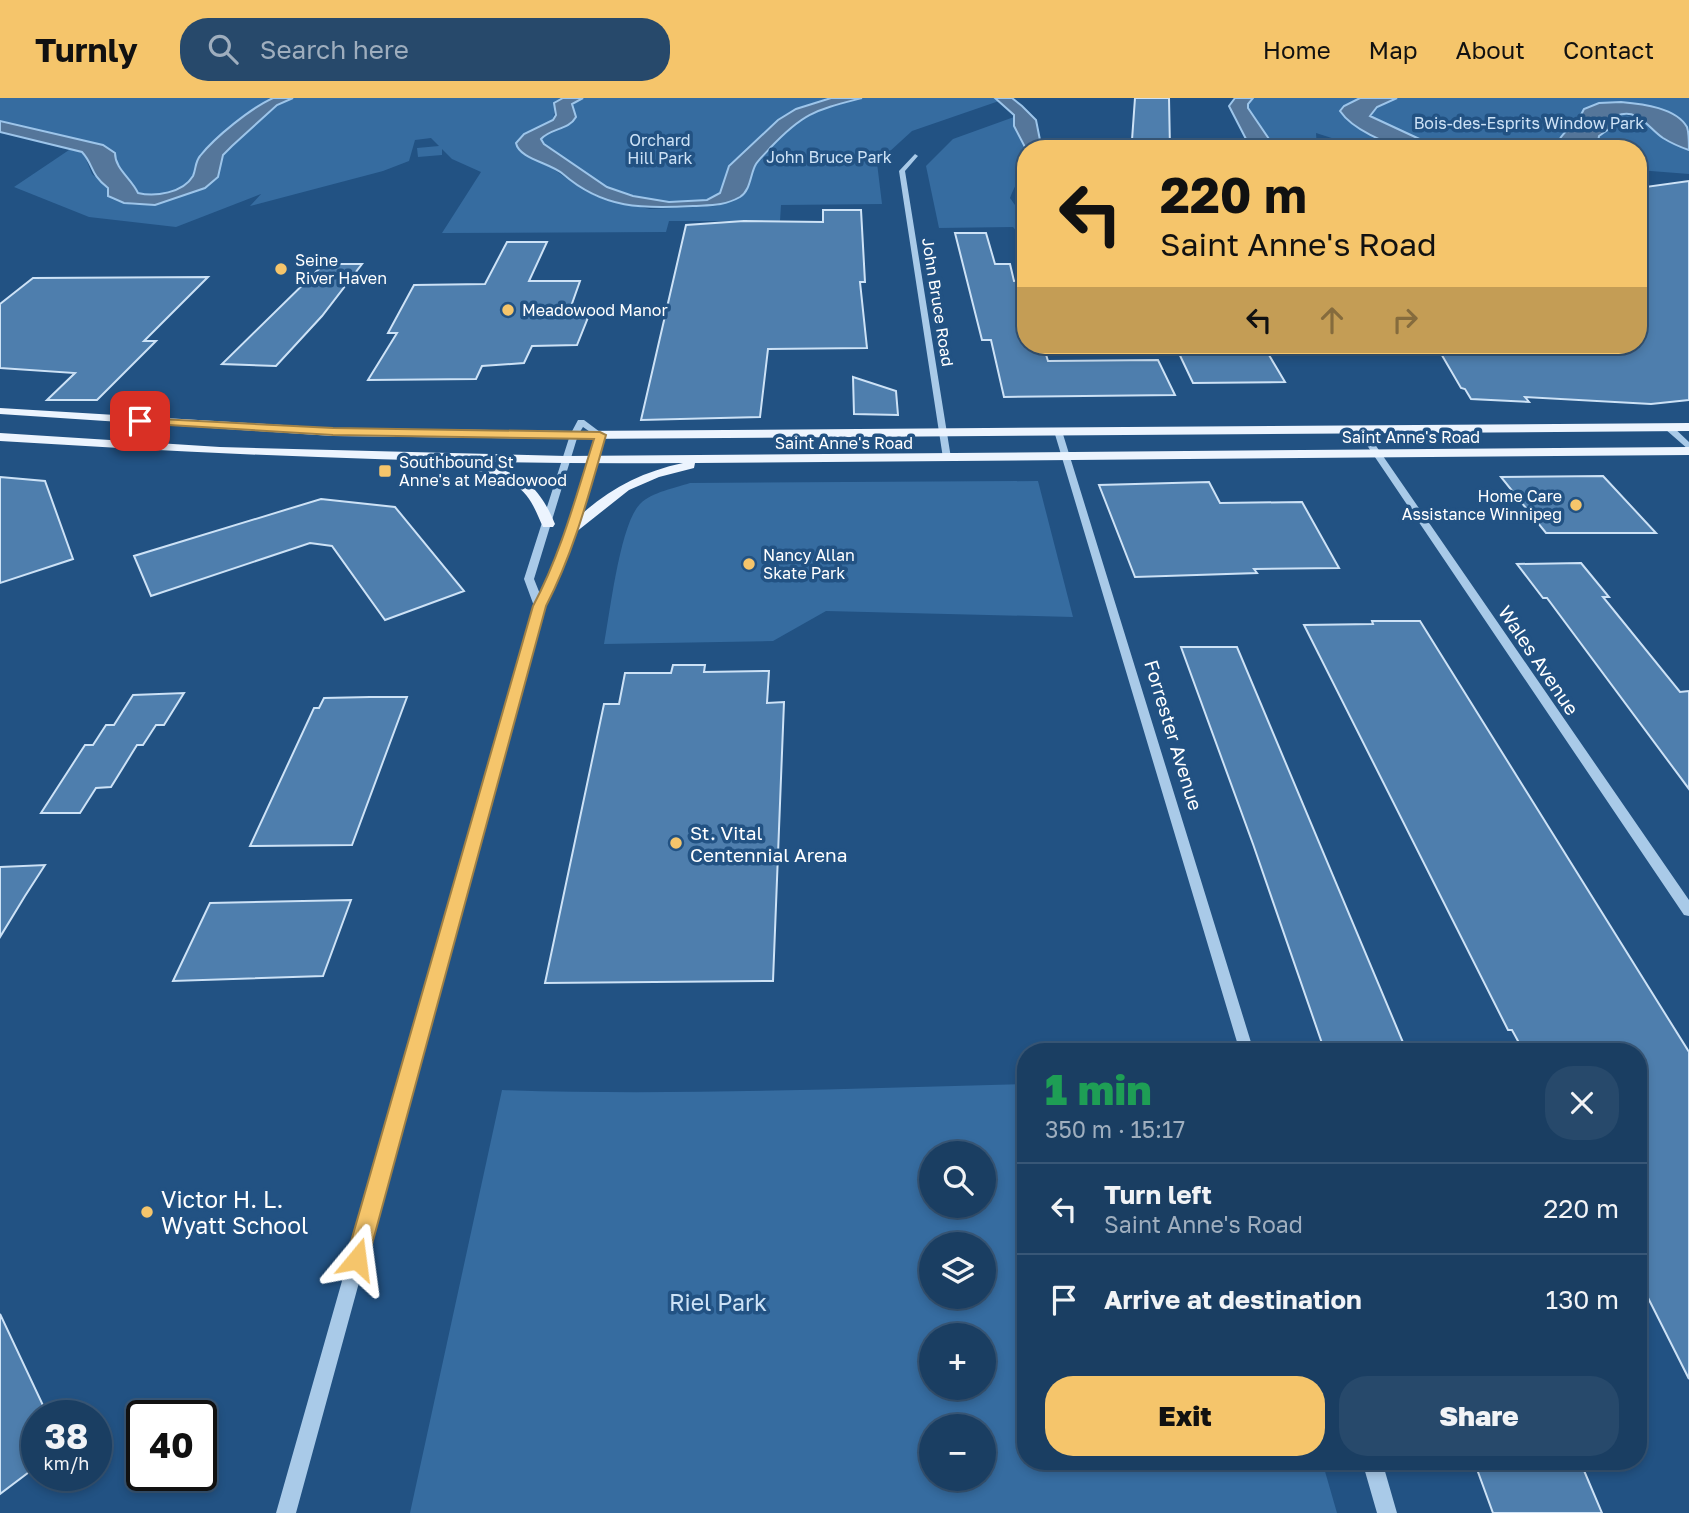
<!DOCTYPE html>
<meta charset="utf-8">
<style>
:root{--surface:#1a3e62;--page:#27496b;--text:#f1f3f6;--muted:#9faebe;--line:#385777;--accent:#f5c56b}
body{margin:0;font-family:"Golos Text",sans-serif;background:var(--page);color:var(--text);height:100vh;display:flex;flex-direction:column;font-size:26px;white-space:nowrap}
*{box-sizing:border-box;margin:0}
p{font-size:23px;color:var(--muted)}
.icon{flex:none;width:38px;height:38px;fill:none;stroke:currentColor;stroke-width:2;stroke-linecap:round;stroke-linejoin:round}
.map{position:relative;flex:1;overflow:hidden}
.drawer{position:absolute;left:1017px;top:945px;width:630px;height:427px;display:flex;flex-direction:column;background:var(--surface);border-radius:28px;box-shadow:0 4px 10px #0003,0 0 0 2px var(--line)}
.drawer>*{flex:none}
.banner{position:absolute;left:1017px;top:42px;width:630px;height:214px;border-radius:28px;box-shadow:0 4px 10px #0003,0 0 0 2px var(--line);background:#f5c56b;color:#111;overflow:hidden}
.controls{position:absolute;left:919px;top:1043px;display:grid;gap:14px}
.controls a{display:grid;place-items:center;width:77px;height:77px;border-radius:50%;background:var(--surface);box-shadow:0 4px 10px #0003,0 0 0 2px var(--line);font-size:35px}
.speed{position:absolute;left:21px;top:1302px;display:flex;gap:14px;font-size:35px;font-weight:700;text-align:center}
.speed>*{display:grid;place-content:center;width:91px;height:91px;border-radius:50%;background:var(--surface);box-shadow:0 4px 10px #0003,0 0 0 2px var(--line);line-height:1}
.speed small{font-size:18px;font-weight:400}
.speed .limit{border:4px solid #111;border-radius:10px;background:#fff;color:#111}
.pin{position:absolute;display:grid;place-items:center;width:60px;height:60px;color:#fff;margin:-30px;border-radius:14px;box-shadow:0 4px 10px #0006}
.me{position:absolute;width:77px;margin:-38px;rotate:16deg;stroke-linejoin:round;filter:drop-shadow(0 0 5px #0008)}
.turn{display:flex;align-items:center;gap:24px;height:147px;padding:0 28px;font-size:32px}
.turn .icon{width:91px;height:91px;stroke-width:2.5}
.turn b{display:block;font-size:49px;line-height:60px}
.lanes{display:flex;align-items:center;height:66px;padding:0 28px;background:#0003;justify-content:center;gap:35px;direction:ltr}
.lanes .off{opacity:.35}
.round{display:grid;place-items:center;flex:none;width:74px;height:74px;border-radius:28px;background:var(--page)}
.overview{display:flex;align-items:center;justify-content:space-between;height:119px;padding:0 28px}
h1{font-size:42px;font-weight:800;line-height:52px;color:#1e9e55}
.cta{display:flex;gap:14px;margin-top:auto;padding:14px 28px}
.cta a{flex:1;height:80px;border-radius:28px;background:var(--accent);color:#111;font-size:28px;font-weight:800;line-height:80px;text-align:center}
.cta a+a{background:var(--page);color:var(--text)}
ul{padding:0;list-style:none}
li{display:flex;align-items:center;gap:21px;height:91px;padding:0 28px;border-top:2px solid var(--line)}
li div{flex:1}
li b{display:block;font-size:26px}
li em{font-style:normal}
header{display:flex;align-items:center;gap:42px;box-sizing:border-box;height:98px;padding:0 35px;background:var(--accent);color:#111}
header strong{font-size:33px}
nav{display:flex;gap:38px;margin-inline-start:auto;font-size:24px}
.search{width:490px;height:63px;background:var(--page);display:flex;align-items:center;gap:18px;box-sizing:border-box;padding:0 24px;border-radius:28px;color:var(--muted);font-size:26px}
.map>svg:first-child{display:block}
</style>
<header>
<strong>Turnly</strong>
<div class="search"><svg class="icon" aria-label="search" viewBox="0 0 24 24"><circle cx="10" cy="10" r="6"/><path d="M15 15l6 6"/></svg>Search here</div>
<nav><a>Home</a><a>Map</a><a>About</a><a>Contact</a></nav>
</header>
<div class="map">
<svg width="1689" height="1415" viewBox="0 0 1689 1415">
<rect width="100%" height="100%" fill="#225283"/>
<path fill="#366ca0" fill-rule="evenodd" d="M0,0H273C251,10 215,39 200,58C195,64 196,71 193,78C183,95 155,99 138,95C131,81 118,72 114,57L60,38L0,23Z
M293,0H563L556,3L553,22L530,33L542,63L583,92L605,102L650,111L717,108L739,99L747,90L757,64L787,31L820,12L862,0H995L999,3L912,33L877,65L882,106L781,107L780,123H669L666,134L442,135L481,74L452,61L442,51V57L418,59L417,50L439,48L431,40L415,42L409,63L383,73L250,108L261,96L176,129L89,119L14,89L72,50L84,56L92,76L108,90V99C142,118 189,99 218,79L223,57L277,7Z
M583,0H831L796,11L763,35L729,68L720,95L707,102L669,104L633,98L607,89L543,46L541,41L546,35L566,28L572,6Z
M1253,0H1360L1344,8L1350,23L1380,41L1408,51H1366L1316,35L1317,51H1268L1269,41L1248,10L1247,6Z
M1397,0H1689V31C1664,2 1618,0 1584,11L1577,25L1564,34L1557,48L1546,51H1441L1369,18L1377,9Z
M1618,16L1642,20L1656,35L1689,52V76L1638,72V51H1594L1599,38L1616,26Z
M1014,19C1014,32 1023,39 1025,51C1029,68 1015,85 1010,100L1025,121V143L1013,129L939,130L926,68L953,41Z
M1038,383L1073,519L826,513L773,543L604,546C610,515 620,426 640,406C652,394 675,390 690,385Z
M1025,986L1026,1363H1322L1337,1415H410L502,992C676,998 851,990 1025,986ZM984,1055V1108H931V1055ZM931,1146H984V1199H931ZM931,1237H984V1290H931ZM984,1328V1381H931V1328Z"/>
<path fill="#55769a" stroke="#9dc5ea" stroke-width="2" d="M273,0H293L277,7L232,48L223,57L218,79L205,90L155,107L124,105L108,98V90C89,75 94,67 82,54L0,34V23L103,47L115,55C115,71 131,80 138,95C155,99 183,95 193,78C196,71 195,64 200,58C215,39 251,10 273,0Z
M563,0H583L572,6L576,19C569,32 551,30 541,41L544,46L607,89L633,98L669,104L707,102L720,95L729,68L778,22L796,11L831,0H862C816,12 804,14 770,50C766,55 760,60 756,66C750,76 751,92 740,99C724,108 711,107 693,108C643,111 603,111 563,76C551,65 519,61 516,45L524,36L553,22L556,17L554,5Z
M995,0H1012L1022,8L1036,22L1040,42L1046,51H1026L1014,28V17Z
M1235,0H1253L1248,6V10L1269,41L1268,51H1246V41L1229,8Z
M1360,0H1397L1377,9L1370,18L1441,51C1431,51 1418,53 1408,51C1386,46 1352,31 1340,13L1344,8Z
M1621,4C1644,6 1676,10 1687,29C1689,35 1689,45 1689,52C1680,49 1671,45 1663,40C1647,29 1638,9 1616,18V26L1599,38L1597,49L1594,51H1546L1560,46L1559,42C1567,29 1577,27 1584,11L1599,5Z"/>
<path fill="#4e7ead" stroke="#cde2f6" stroke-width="2" d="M1135,0H1169L1170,51H1137L1138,42H1132Z
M1689,83V302L1651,306L1525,299L1529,304L1471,301L1465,291L1461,290L1436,247H1638V90Z
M823,112H861L865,184H860L867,250L768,251L760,319L641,322L686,127L744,123L823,124Z
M955,135H986L995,166H1010L1014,183L1026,182V247H1043L1048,263L1158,262L1175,297L1004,299L991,242H982Z
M507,144H547L529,183H580L568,217H589L577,247L532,248L524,265L482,268L476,281L368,282L397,235H388L414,187L485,186Z
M324,166H362L322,218L276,268L222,266Z
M208,179L144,243H156L97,302H47L75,275L0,270V206L33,180Z
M1175,247H1263L1285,284L1193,285Z
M853,279L896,293L898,317L854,316Z
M1603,378L1656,435H1546L1501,379Z
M0,379L45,383L73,461L0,485Z
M1209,384L1220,405L1302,404L1339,470L1254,471L1257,475L1135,479L1099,387Z
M321,401L395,409L464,493L385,522L332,448L310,445L151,498L134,458Z
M1581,465L1609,499H1603L1680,594L1689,593V691L1547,500H1543L1517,466Z
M1372,523H1420L1689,954V1281L1638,1180V954H1524L1512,932H1508L1304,527L1373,526Z
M1181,549H1237L1407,954H1325L1253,746Z
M673,567H705L704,574L769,573L767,605L784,604L773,883L545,885L604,606H619L625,575H671Z
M184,595L164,627H156L143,647H137L111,689L96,690L80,715H41L85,647H93L106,627H114L133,597Z
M370,599H407L352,747L250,748L314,610H319L324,600Z
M45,767L25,798L0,839V769Z
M351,802L323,878L173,883L210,805Z
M0,1216L48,1318H37V1368L0,1396Z
M1474,1363H1580L1602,1415H1493Z"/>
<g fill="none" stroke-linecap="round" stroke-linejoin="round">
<path fill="#a9cae8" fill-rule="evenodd" d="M915,56L918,58L905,73L951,360L947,363L943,360L899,73Z
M578,322H584L604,337L571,445L544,508L296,1415H276L534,508L524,481L570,337ZM583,329L596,338L561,445L540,496L534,481L578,337Z
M1665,327H1671L1689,344V352L1665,331Z
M1357,329H1363L1689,802V818L1684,817L1356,331Z
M1055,331L1062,333L1254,954H1240L1054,333Z
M1362,1363H1382L1397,1415H1377Z"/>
<path fill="#ecf4fe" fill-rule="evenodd" d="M0,310L333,330L574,333L1689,325V333L574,341L333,338L0,316Z
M0,335L220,349L566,358L1689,349V357L695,365L694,370L659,379L629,392L571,438L566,437V431C600,396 636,375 683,365C455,367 228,357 0,343Z
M473,364C517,374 537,382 555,426L553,429H543C539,421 536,412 531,404C518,381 492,376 469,371L467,368Z"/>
</g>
<path fill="#f5c56b" stroke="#9f8046" stroke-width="2" d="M140,320L333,330L600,334L606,337C589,396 574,454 546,508L368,1161L365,1169L357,1172L349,1169L346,1161L533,508C561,456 576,398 594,341L333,337L136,325L135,323Z"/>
<g fill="#f5c56b" stroke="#225283" stroke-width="2.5">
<circle cx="281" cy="171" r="7"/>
<circle cx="508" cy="212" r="7"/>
<rect x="378" y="366" width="14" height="14" rx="3.5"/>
<circle cx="1576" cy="407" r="7"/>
<circle cx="749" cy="466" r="7"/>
<circle cx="676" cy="745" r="7"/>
<circle cx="147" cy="1114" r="7"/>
</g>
<g text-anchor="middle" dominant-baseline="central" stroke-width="7" stroke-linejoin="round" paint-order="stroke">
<g font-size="16" fill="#cde2f6" stroke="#225283">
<text x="1529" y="25">Bois-des-Esprits Window Park</text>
<text x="660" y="42">Orchard<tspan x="660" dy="18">Hill Park</tspan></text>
<text x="829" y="59">John Bruce Park</text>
</g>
<g font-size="16" fill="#fff" stroke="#225283" text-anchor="start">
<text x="295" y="162">Seine<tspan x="295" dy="18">River Haven</tspan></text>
<text x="522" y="212">Meadowood Manor</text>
<text x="399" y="364">Southbound St<tspan x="399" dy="18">Anne's at Meadowood</tspan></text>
<text x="1562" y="398" text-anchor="end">Home Care<tspan x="1562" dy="18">Assistance Winnipeg</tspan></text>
<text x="763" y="457">Nancy Allan<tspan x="763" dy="18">Skate Park</tspan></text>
</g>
<g font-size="16" fill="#fff" stroke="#225283">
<text transform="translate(938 204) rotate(81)">John Bruce Road</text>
<text x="1411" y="339">Saint Anne's Road</text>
<text x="844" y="345">Saint Anne's Road</text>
</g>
<g font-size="19" fill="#fff" stroke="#225283">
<text transform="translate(1539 562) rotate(56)">Wales Avenue</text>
<text transform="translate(1174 637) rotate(73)">Forrester Avenue</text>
</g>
<g font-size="19" fill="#fff" stroke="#225283" text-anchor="start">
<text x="690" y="734">St. Vital<tspan x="690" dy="22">Centennial Arena</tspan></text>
</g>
<g font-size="23" fill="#fff" stroke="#225283" text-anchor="start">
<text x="161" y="1101">Victor H. L.<tspan x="161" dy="26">Wyatt School</tspan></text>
</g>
<g font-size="23" fill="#cde2f6" stroke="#225283">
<text x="718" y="1204">Riel Park</text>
</g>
</g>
</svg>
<div class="controls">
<a><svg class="icon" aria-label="search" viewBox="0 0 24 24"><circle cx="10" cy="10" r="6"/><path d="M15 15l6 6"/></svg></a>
<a><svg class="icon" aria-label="layers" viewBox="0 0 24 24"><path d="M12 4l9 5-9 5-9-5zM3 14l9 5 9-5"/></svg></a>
<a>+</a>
<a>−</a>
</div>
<div class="speed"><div>38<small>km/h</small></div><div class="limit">40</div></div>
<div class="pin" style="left:140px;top:323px;background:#d93025"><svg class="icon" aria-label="arrive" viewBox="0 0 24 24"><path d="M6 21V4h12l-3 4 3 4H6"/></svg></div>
<svg class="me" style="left:357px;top:1161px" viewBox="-20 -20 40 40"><path d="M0-17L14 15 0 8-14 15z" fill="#f5c56b" stroke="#fff" stroke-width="4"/></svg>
<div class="banner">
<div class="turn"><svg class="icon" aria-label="left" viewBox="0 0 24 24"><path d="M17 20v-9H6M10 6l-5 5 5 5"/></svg><div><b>220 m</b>Saint Anne's Road</div></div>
<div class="lanes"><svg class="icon" aria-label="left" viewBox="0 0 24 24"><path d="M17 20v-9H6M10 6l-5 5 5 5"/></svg><svg class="icon off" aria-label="ahead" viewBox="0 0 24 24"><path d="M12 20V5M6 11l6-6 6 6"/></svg><svg class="icon off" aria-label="right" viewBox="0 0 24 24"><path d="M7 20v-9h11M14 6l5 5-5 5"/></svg></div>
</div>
<section class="drawer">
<div class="overview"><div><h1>1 min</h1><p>350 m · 15:17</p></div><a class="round"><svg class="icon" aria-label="close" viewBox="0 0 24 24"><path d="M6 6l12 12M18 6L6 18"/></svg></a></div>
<ul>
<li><svg class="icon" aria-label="left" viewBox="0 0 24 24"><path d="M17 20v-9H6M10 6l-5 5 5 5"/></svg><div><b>Turn left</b><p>Saint Anne's Road</p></div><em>220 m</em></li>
<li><svg class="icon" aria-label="arrive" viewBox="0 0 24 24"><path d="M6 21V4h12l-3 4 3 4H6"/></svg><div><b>Arrive at destination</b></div><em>130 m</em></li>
</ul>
<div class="cta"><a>Exit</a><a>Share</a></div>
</section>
</div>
